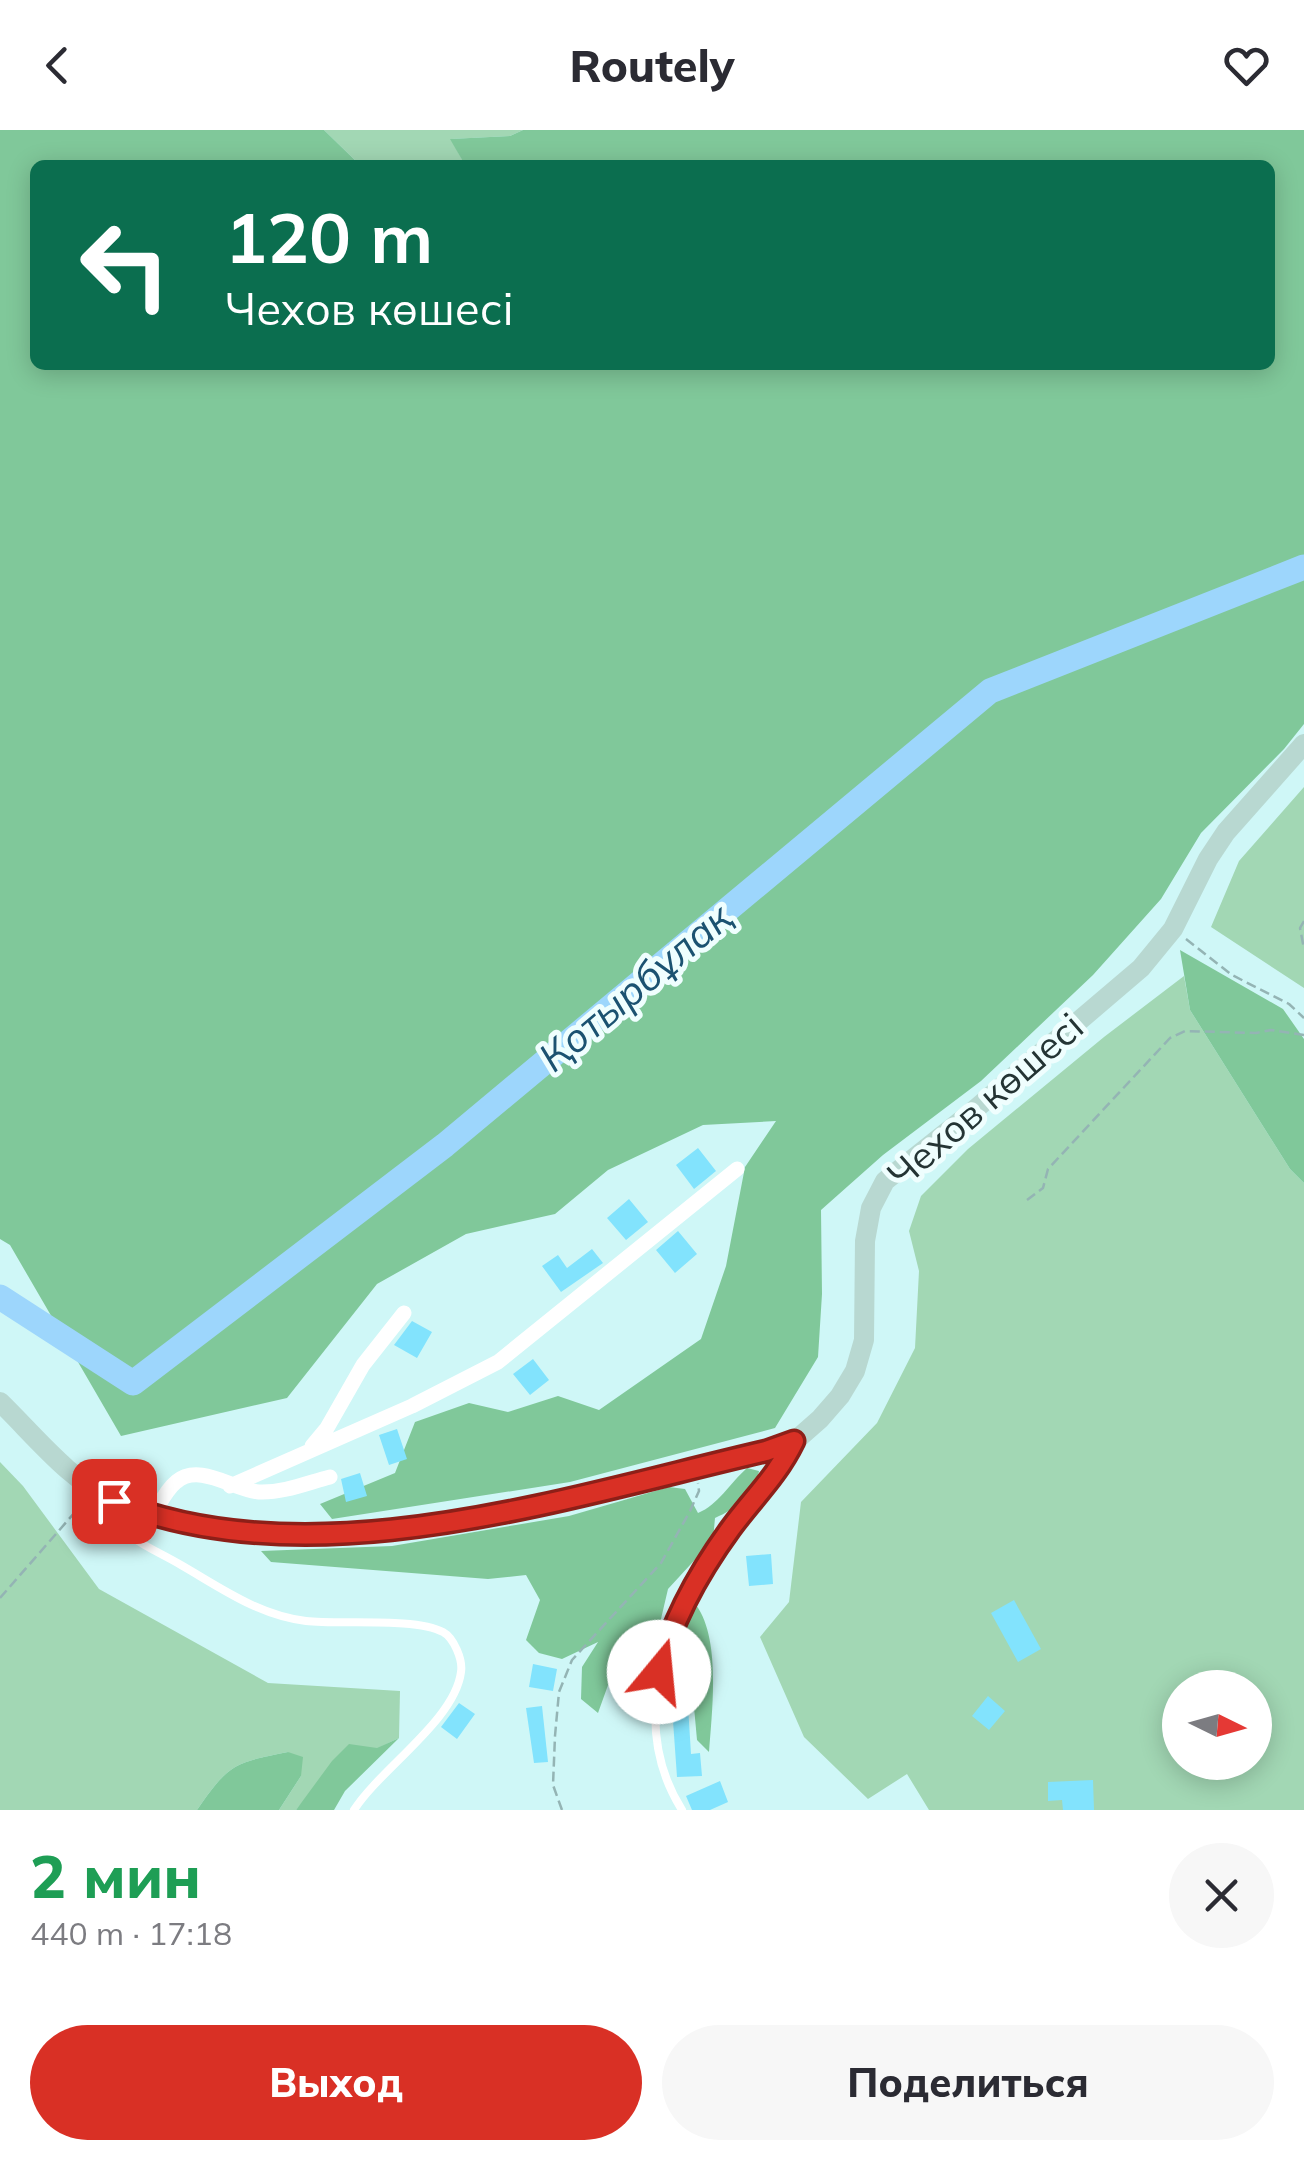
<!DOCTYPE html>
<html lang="ru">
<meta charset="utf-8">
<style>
:root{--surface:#fff;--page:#f7f7f7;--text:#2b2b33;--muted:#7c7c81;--accent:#d93025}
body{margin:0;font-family:Mulish,sans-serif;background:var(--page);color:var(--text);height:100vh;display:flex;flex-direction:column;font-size:38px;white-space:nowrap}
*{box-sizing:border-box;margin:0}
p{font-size:32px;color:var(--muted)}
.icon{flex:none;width:55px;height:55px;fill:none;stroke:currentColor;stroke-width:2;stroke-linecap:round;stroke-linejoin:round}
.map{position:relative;height:1680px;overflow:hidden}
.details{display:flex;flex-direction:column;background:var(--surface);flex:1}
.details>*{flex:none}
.top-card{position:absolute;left:30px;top:30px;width:1245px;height:210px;border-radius:15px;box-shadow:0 5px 25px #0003;background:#0b6e4f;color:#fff;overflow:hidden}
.needle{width:65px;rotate:95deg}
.controls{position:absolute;left:1162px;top:1540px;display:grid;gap:20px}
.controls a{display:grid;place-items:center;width:110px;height:110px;border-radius:50%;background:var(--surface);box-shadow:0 5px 25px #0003;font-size:50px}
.pin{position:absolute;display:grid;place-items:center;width:85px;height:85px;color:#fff;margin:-42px;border-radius:20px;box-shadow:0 5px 15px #0006}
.me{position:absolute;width:110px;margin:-55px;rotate:17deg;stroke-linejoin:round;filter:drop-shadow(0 0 8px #0008)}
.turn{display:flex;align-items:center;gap:35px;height:210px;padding:0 30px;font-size:45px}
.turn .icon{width:130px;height:130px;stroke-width:2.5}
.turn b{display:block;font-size:70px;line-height:85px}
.round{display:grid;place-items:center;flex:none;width:105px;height:105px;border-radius:52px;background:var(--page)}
.head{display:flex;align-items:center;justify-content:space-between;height:170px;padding:0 30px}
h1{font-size:60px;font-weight:800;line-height:75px;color:#1e9e55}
.button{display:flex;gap:20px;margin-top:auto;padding:20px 30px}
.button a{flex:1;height:115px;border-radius:60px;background:var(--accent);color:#fff;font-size:40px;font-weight:800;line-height:115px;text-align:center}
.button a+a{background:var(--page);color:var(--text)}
header{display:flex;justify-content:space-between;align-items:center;height:130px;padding:0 30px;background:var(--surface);font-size:45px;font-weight:800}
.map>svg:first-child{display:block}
</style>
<header><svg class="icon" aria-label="back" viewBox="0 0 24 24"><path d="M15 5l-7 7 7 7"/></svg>Routely<svg class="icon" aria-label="heart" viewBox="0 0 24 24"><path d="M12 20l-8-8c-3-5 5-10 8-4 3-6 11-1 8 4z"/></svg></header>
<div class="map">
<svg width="1304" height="1680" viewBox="0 0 1304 1680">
<rect width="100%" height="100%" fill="#cff7f7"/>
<path fill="#a2d7b4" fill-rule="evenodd" d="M324,0H523L510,6L451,9L465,35H360Z
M1304,657V858L1211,797L1239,731Z
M1184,846L1190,880L1290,1039L1304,1053V1680H929L907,1644L868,1669L804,1607L760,1507L789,1472L801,1372L877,1293L915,1218L919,1141L909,1101L921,1066L968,1019L1104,907ZM1180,1558H1255V1632H1180Z
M0,1332L23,1356L99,1459L268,1553L400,1561L399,1608C364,1624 321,1649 296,1680H279L301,1646L288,1622C233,1633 229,1634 197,1680H0Z"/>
<path fill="#80c89a" d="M0,0H324L360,35H35V235H1270V35H465L450,9L510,6L523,0H1304V594L1284,619L1201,703L1161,769L1093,845L981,951L883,1025L821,1080L822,1164L818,1227L775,1298L570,1352L332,1389L320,1374L395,1343L415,1292L469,1273L508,1282L558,1266L599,1280L701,1209L726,1136L745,1037L776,991L703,995L608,1040L555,1084L466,1104L377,1154L287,1268L121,1306L10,1115L0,1109Z
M1180,820L1283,879L1304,909V1053L1290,1039L1190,880Z
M747,1338L759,1341C755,1366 737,1378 715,1388L713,1410L668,1459L657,1506L631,1531L612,1544L598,1583L581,1569L582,1537L598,1512L562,1529L539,1523L526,1510L540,1470L526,1445L488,1449L271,1432L261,1421L392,1416L569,1386L669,1357L685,1359L698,1383C718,1375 730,1353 747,1338Z
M696,1475C721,1509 712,1580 709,1622L697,1610L694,1577L679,1565C679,1542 679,1492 696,1475Z
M399,1608L345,1661L334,1680H296L332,1631L349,1614L377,1618Z
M288,1622L303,1627L301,1646L279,1680H197C229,1634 233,1633 288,1622Z"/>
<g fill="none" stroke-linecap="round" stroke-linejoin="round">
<path stroke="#9dd6fc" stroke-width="25" d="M0,1167L133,1253L445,1015L990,561L1304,437"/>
</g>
<path fill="#82e3fd" d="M698,1018L716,1041L694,1059L676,1035Z
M629,1069L648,1092L626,1110L607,1088Z
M678,1101L697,1124L675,1143L656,1120Z
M592,1119L603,1133L561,1162L542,1136L558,1125L567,1138Z
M412,1191L432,1202L417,1228L394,1215Z
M533,1229L549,1250L530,1265L513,1244Z
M397,1299L407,1329L389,1335L379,1305Z
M360,1343L367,1366L346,1372L341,1349Z
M771,1424L773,1454L749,1456L746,1426Z
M1014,1470L1041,1519L1018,1532L991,1483Z
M533,1534L557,1539L553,1561L529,1557Z
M988,1566L1005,1581L989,1600L972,1586Z
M459,1573L475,1584L457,1609L441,1597Z
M542,1576L548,1632L534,1633L526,1578Z
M688,1576L691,1624L700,1623L702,1646L677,1647L672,1577Z
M1093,1650L1094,1680H1063L1062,1670L1048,1671V1652Z
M720,1651L728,1672L710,1680H692L686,1666Z"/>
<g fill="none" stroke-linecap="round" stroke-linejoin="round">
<path stroke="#94b4b4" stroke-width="2.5" stroke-dasharray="10 5" stroke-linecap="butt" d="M1304,791L1300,798L1304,819
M1186,809L1232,845L1289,874L1304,888
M1027,1070L1043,1058L1048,1039L1170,908L1185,901L1256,903L1271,900L1304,905
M0,1468L83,1373
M562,1680L553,1655L555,1606L559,1562L572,1530L661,1433L690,1381L699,1361L698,1353"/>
<path stroke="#fff" stroke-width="8" d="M114,1371L112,1389C139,1416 150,1417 181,1435C221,1458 258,1485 306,1491C340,1495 415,1487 443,1502C454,1508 463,1530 461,1542C455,1590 380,1639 354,1680
M682,1680C623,1586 672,1474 734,1395C755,1368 777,1346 793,1315"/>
<path stroke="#fff" stroke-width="15" d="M312,1316L327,1298L363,1235L404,1183
M230,1356L412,1276L498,1232L737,1039
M153,1385C159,1375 166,1360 176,1352C199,1332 234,1360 259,1362C283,1363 307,1353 330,1347"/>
<path stroke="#b8d8d1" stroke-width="20" d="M0,1272C35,1306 70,1351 115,1371C293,1455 583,1363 766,1321L795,1311L820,1289L840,1266L855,1241L864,1210L865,1111L871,1078L885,1051L972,982L1141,838L1173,799L1208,729L1226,702L1304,614"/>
</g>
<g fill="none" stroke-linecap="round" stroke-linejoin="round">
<g stroke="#8d1f18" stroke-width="25">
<path id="route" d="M114,1371C312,1452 567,1367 766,1321L794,1311C777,1346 754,1367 731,1398C699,1442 672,1489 659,1542"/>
</g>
<use href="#route" stroke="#d93025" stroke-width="18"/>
</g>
<g text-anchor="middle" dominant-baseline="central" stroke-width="10" stroke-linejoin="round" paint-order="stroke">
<g font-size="38" fill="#243434" stroke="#effefe">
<text transform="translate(985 970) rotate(-41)">Чехов көшесі</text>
</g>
<g font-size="40" font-style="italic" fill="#1b5271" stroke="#effefe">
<text transform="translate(635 856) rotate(-40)">Қотырбұлақ</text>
</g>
</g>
</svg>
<div class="controls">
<a><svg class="needle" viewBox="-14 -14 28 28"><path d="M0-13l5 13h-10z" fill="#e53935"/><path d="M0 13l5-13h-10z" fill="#7c7c81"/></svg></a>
</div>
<div class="pin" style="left:114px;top:1371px;background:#d93025"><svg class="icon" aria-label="arrive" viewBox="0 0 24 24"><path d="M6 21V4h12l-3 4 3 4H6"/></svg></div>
<svg class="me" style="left:659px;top:1542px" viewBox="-20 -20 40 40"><circle r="19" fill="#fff"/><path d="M0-13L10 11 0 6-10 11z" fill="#d93025"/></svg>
<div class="top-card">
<div class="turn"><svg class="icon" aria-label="left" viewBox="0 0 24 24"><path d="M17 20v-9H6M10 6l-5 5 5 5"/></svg><div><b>120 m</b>Чехов көшесі</div></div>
</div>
</div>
<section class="details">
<div class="head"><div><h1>2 мин</h1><p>440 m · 17:18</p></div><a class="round"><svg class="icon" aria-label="close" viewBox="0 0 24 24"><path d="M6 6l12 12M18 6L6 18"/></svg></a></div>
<div class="button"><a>Выход</a><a>Поделиться</a></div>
</section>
